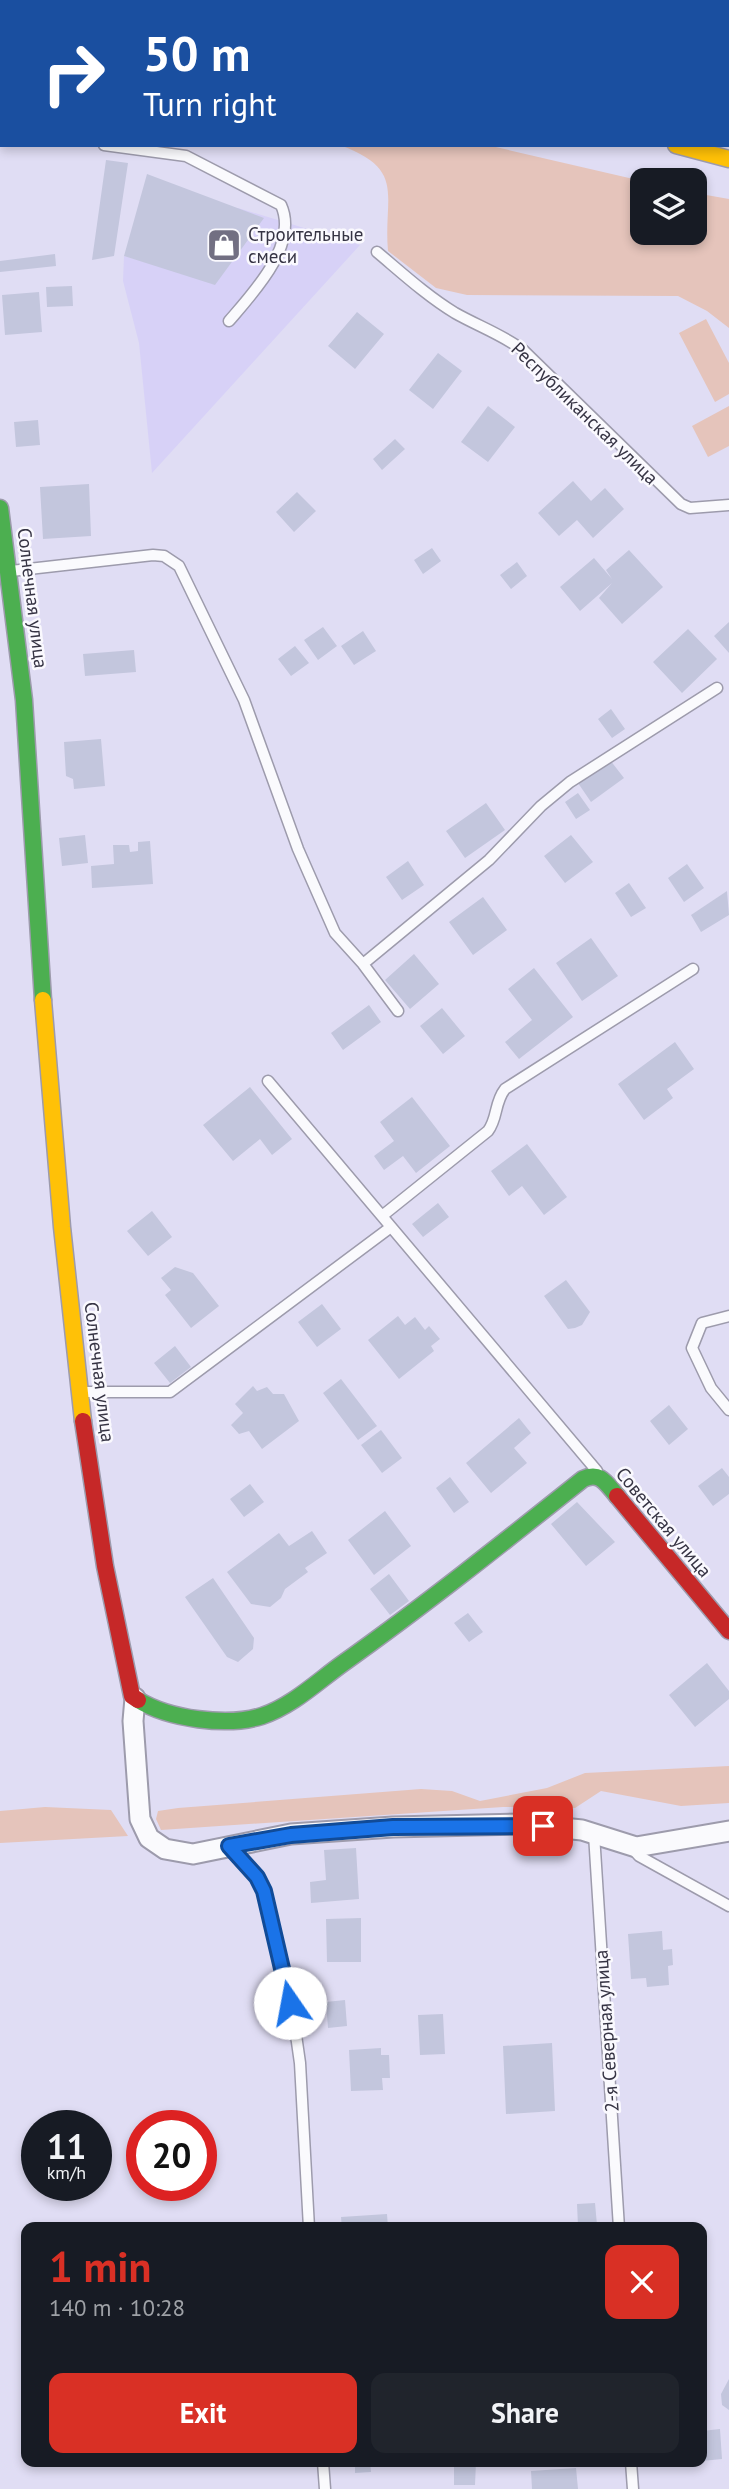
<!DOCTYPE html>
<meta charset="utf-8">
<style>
:root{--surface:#171b24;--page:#20242c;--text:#f1f3f6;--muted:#9ea1a6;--accent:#d93025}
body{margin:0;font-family:"PT Sans",sans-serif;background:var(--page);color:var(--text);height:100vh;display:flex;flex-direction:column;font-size:26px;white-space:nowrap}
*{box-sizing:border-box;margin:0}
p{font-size:23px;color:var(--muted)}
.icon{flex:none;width:38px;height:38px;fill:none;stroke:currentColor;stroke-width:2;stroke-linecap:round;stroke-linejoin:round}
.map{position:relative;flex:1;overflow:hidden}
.panel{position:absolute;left:21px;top:2222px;width:686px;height:245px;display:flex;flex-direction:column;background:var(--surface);border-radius:14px;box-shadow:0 4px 10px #0003}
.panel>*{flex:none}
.guide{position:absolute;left:0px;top:0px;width:730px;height:147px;box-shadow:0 4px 10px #0003;background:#1a4fa0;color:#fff;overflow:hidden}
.controls{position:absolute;left:630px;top:168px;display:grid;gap:14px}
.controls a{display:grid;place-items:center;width:77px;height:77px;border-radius:14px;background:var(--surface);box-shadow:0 4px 10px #0003;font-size:35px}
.speed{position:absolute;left:21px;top:2110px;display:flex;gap:14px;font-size:35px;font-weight:700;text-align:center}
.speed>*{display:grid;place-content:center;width:91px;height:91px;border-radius:50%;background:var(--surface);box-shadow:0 4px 10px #0003;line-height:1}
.speed small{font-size:18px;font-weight:400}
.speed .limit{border:10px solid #d22;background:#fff;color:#111}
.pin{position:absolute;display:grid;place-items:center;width:60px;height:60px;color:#fff;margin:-30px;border-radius:14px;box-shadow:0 4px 10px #0006}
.me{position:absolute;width:77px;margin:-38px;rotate:348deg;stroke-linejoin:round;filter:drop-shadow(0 0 5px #0008)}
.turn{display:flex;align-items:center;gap:24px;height:147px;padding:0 28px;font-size:32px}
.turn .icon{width:91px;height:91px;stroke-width:2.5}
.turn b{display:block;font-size:49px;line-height:60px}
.round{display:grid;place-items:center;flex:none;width:74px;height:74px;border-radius:14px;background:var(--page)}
.overview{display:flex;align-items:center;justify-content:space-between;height:119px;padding:0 28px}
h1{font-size:42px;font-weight:700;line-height:52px;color:var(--accent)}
.button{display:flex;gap:14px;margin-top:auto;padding:14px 28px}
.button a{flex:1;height:80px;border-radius:14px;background:var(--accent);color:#fff;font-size:28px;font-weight:700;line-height:80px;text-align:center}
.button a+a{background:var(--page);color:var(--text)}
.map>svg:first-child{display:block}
</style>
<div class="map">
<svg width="729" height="2489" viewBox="0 0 729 2489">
<rect width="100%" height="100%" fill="#e0ddf4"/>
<path fill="#d7d1f7" d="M238,208L360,245L152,473L139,343L123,281L124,256L188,274Z"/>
<path fill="#e5c4bb" d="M70,0H237L243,2H73Z
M340,145H487L642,181V233H695V193L729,199V328L707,311L678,296L467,295L436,288L388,251C383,195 407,170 340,145Z
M706,319L729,363V394L715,402L679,333Z
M729,406V446L708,457L692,426Z
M729,1766V1803L681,1806L601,1791L575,1808L503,1807L161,1830L156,1819L158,1811L178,1808L421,1789L452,1791L480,1801L547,1788L585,1773Z
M45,1807L111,1810L128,1836L0,1843V1811Z"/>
<path fill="#c3c6dd" d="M106,160L128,163L114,256L92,260Z
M147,174L264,218L215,285L124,256Z
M55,254L56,266L0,272V261Z
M72,286L73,306L47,307L46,287Z
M39,292L42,332L5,335L2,295Z
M357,312L384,334L355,369L328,346Z
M438,353L462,371L433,409L409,390Z
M488,406L515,427L488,462L461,442Z
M38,420L40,445L16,447L14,422Z
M395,439L405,449L382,470L373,459Z
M573,481L591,501L605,488L624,509L593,538L577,520L559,536L538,513Z
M89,484L91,536L43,539L40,487Z
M297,492L316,511L294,532L276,512Z
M432,548L441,561L423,574L414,560Z
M629,550L663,587L622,624L599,598L612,583L580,611L560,587L594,558L612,579L606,570Z
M517,562L527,576L511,589L500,575Z
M729,622V653L714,636Z
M323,627L337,646L318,660L304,640Z
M688,629L717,659L682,693L653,662Z
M363,631L376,651L354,665L341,646Z
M295,646L309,663L291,676L278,659Z
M134,650L136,672L85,676L83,654Z
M611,709L625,729L612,738L598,719Z
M101,739L105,786L74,789L73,779L66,776L64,742Z
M610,760L624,778L591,802L578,783Z
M578,793L590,810L576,819L565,802Z
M486,803L505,830L465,858L446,831Z
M85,835L88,863L62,866L59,838Z
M571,835L593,862L565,883L544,856Z
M150,841L153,884L92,888L91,866L114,864L113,845H129L130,852L138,851V842Z
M408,861L424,885L402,900L386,877Z
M687,864L704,888L684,902L668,878Z
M629,883L646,908L631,917L615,893Z
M727,891L729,915L701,932L691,915Z
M483,897L507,930L473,955L449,922Z
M591,938L618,976L582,1001L556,963Z
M414,954L439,984L410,1009L385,980Z
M534,968L573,1017L519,1059L505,1042L532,1020L508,989Z
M369,1005L381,1022L343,1050L331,1033Z
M442,1008L465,1036L443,1054L420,1026Z
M675,1042L694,1069L667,1089L673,1098L644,1120L618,1084Z
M250,1087L292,1139L272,1155L260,1139L233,1161L203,1125Z
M412,1097L450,1146L416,1173L403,1156L384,1170L374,1156L394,1141L380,1122Z
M527,1144L567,1197L544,1215L522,1186L509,1196L491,1171Z
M438,1203L449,1217L423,1237L412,1224Z
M152,1211L172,1237L148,1256L127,1231Z
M175,1267L193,1273L219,1306L191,1328L165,1295L171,1290L161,1278Z
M566,1280L590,1312L582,1325L575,1328L568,1329L544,1296Z
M322,1304L341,1329L317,1347L298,1322Z
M398,1316L405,1325L415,1317L425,1330L429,1326L440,1339L431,1346L434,1351L399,1379L368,1340Z
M175,1346L191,1367L170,1383L154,1363Z
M341,1379L377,1426L358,1440L323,1393Z
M253,1386L257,1391L267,1387L273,1394H284L299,1421L262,1449L249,1431L239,1434L231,1425L243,1413L235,1404Z
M669,1405L688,1429L669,1445L650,1421Z
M519,1418L531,1433L514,1448L527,1463L491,1493L466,1463Z
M381,1430L402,1458L382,1473L361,1445Z
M722,1468L729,1477V1494L713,1506L698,1486Z
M450,1477L469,1502L454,1513L436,1488Z
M250,1484L264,1502L244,1517L230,1499Z
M577,1502L615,1542L586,1566L551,1524Z
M385,1511L411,1546L374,1575L348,1540Z
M312,1531L327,1553L305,1568L308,1572L285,1589L281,1598L270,1607L251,1604L227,1572L279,1533L289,1546Z
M389,1574L409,1601L390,1615L370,1589Z
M213,1578L254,1638L253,1649L238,1662L227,1657L185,1597Z
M468,1613L483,1632L469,1642L454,1623Z
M707,1663L729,1691V1699L695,1727L669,1695Z
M356,1848L359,1899L311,1903L310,1882L326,1880L324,1850Z
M361,1918V1962H327L326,1919Z
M662,1931L663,1950L672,1949L673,1965L668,1966L669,1985L647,1987L646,1978L631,1979L628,1934Z
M345,2000L347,2026L328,2028L326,2002Z
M443,2014L445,2054L420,2055L418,2015Z
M552,2043L555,2111L506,2114L503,2046Z
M381,2048V2055H389L390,2078H382L383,2090L351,2091L349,2050Z
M595,2203L597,2225L578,2226L577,2204Z
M387,2214L388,2228H342L341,2217Z
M729,2379V2410L722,2405L721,2394Z
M720,2429L722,2459L702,2461V2431Z
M355,2462H370L371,2472L355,2473Z
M454,2462H476L475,2485H454Z
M576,2468L578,2489H532L531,2471Z"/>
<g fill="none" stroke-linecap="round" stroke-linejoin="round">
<g stroke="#9d9bac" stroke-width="13">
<path id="lane" d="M415,2L416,0
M728,4L729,1
M0,133H2
M104,145L186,156L281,205C299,245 253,293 229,321
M377,252C402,273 427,296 455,313C478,326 501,334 523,350L681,504L690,508L729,505
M11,571L153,555L164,556L179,566L244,700L298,849L335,933L363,964L398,1011
M363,964L489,860L541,806L570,782L717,688
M268,1081L597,1471
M382,1216L488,1131C498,1118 494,1103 505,1089L693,969
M729,1316L702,1323L692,1348L711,1388L729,1410
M82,1392H170L391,1227
M594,1834L619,2228
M229,1846L257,1877L264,1891L294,2021L300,2063L309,2228
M631,1847L639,1856L729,1906
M323,2462L325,2489
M631,2462L633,2489"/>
</g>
<g stroke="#9d9bac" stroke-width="23">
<path id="street" d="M135,1698L133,1721L140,1819L149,1838L165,1849L193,1854L291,1834L393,1827L523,1824L582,1830L636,1847L729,1831"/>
</g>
<g stroke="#9d9bac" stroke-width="19">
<path id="fast" d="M0,74H2
M0,508L24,700L43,1000
M138,1700C169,1719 227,1727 262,1716C292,1706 317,1682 342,1664C425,1605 504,1542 583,1479C600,1471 606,1483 617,1496"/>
</g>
<g stroke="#9d9bac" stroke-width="19">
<path id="slow" d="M676,145L729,159
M43,1000L62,1227L83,1421"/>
</g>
<g stroke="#9d9bac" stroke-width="19">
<path id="jam" d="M83,1421L105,1566L132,1696L138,1700
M617,1496L729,1631"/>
</g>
<use href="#lane" stroke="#fafafd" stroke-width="10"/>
<use href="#street" stroke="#fafafd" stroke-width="19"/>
<use href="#fast" stroke="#4caf50" stroke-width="16"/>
<use href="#slow" stroke="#ffc107" stroke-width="16"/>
<use href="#jam" stroke="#c62828" stroke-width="16"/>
</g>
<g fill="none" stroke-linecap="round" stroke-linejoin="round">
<g stroke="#114b97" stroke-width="18">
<path id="route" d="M290,2003L264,1891L257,1877L229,1846L291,1835L393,1827L543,1826"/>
</g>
<use href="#route" stroke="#1a73e8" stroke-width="12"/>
</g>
<defs>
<g id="shop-square" transform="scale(1.75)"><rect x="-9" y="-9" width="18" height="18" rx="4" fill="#726f82" stroke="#faf9fe"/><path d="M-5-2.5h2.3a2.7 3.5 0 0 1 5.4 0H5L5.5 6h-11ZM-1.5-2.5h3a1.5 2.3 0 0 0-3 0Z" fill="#fff"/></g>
</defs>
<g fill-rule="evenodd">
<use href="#shop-square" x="224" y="245"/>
</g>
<g text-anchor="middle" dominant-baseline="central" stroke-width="5" stroke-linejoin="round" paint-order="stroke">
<g font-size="19" fill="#363444" stroke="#faf9fe" text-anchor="start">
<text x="248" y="234">Строительные<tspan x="248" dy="22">смеси</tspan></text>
</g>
<g font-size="19" fill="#363444" stroke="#faf9fe">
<text transform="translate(585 413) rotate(44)">Республиканская улица</text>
<text transform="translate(33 598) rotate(83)">Солнечная улица</text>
<text transform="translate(100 1372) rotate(83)">Солнечная улица</text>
<text transform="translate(664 1522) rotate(50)">Советская улица</text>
<text transform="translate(606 2031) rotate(-94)">2-я Северная улица</text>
</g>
</g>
</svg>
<div class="controls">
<a><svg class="icon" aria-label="layers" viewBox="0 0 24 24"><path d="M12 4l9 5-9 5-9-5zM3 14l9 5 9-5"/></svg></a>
</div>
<div class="speed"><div>11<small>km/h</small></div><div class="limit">20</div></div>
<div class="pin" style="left:543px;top:1826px;background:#d93025"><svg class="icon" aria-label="arrive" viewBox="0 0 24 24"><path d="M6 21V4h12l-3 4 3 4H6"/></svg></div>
<svg class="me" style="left:290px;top:2003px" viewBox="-20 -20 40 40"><circle r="19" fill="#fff"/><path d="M0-13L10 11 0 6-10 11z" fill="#1a73e8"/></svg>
<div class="guide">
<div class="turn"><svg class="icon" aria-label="right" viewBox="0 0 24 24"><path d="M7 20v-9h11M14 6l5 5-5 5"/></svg><div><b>50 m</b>Turn right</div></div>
</div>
<section class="panel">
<div class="overview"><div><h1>1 min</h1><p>140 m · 10:28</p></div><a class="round" style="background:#d93025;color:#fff"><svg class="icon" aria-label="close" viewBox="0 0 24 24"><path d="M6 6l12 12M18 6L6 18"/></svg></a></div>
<div class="button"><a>Exit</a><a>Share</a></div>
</section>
</div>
